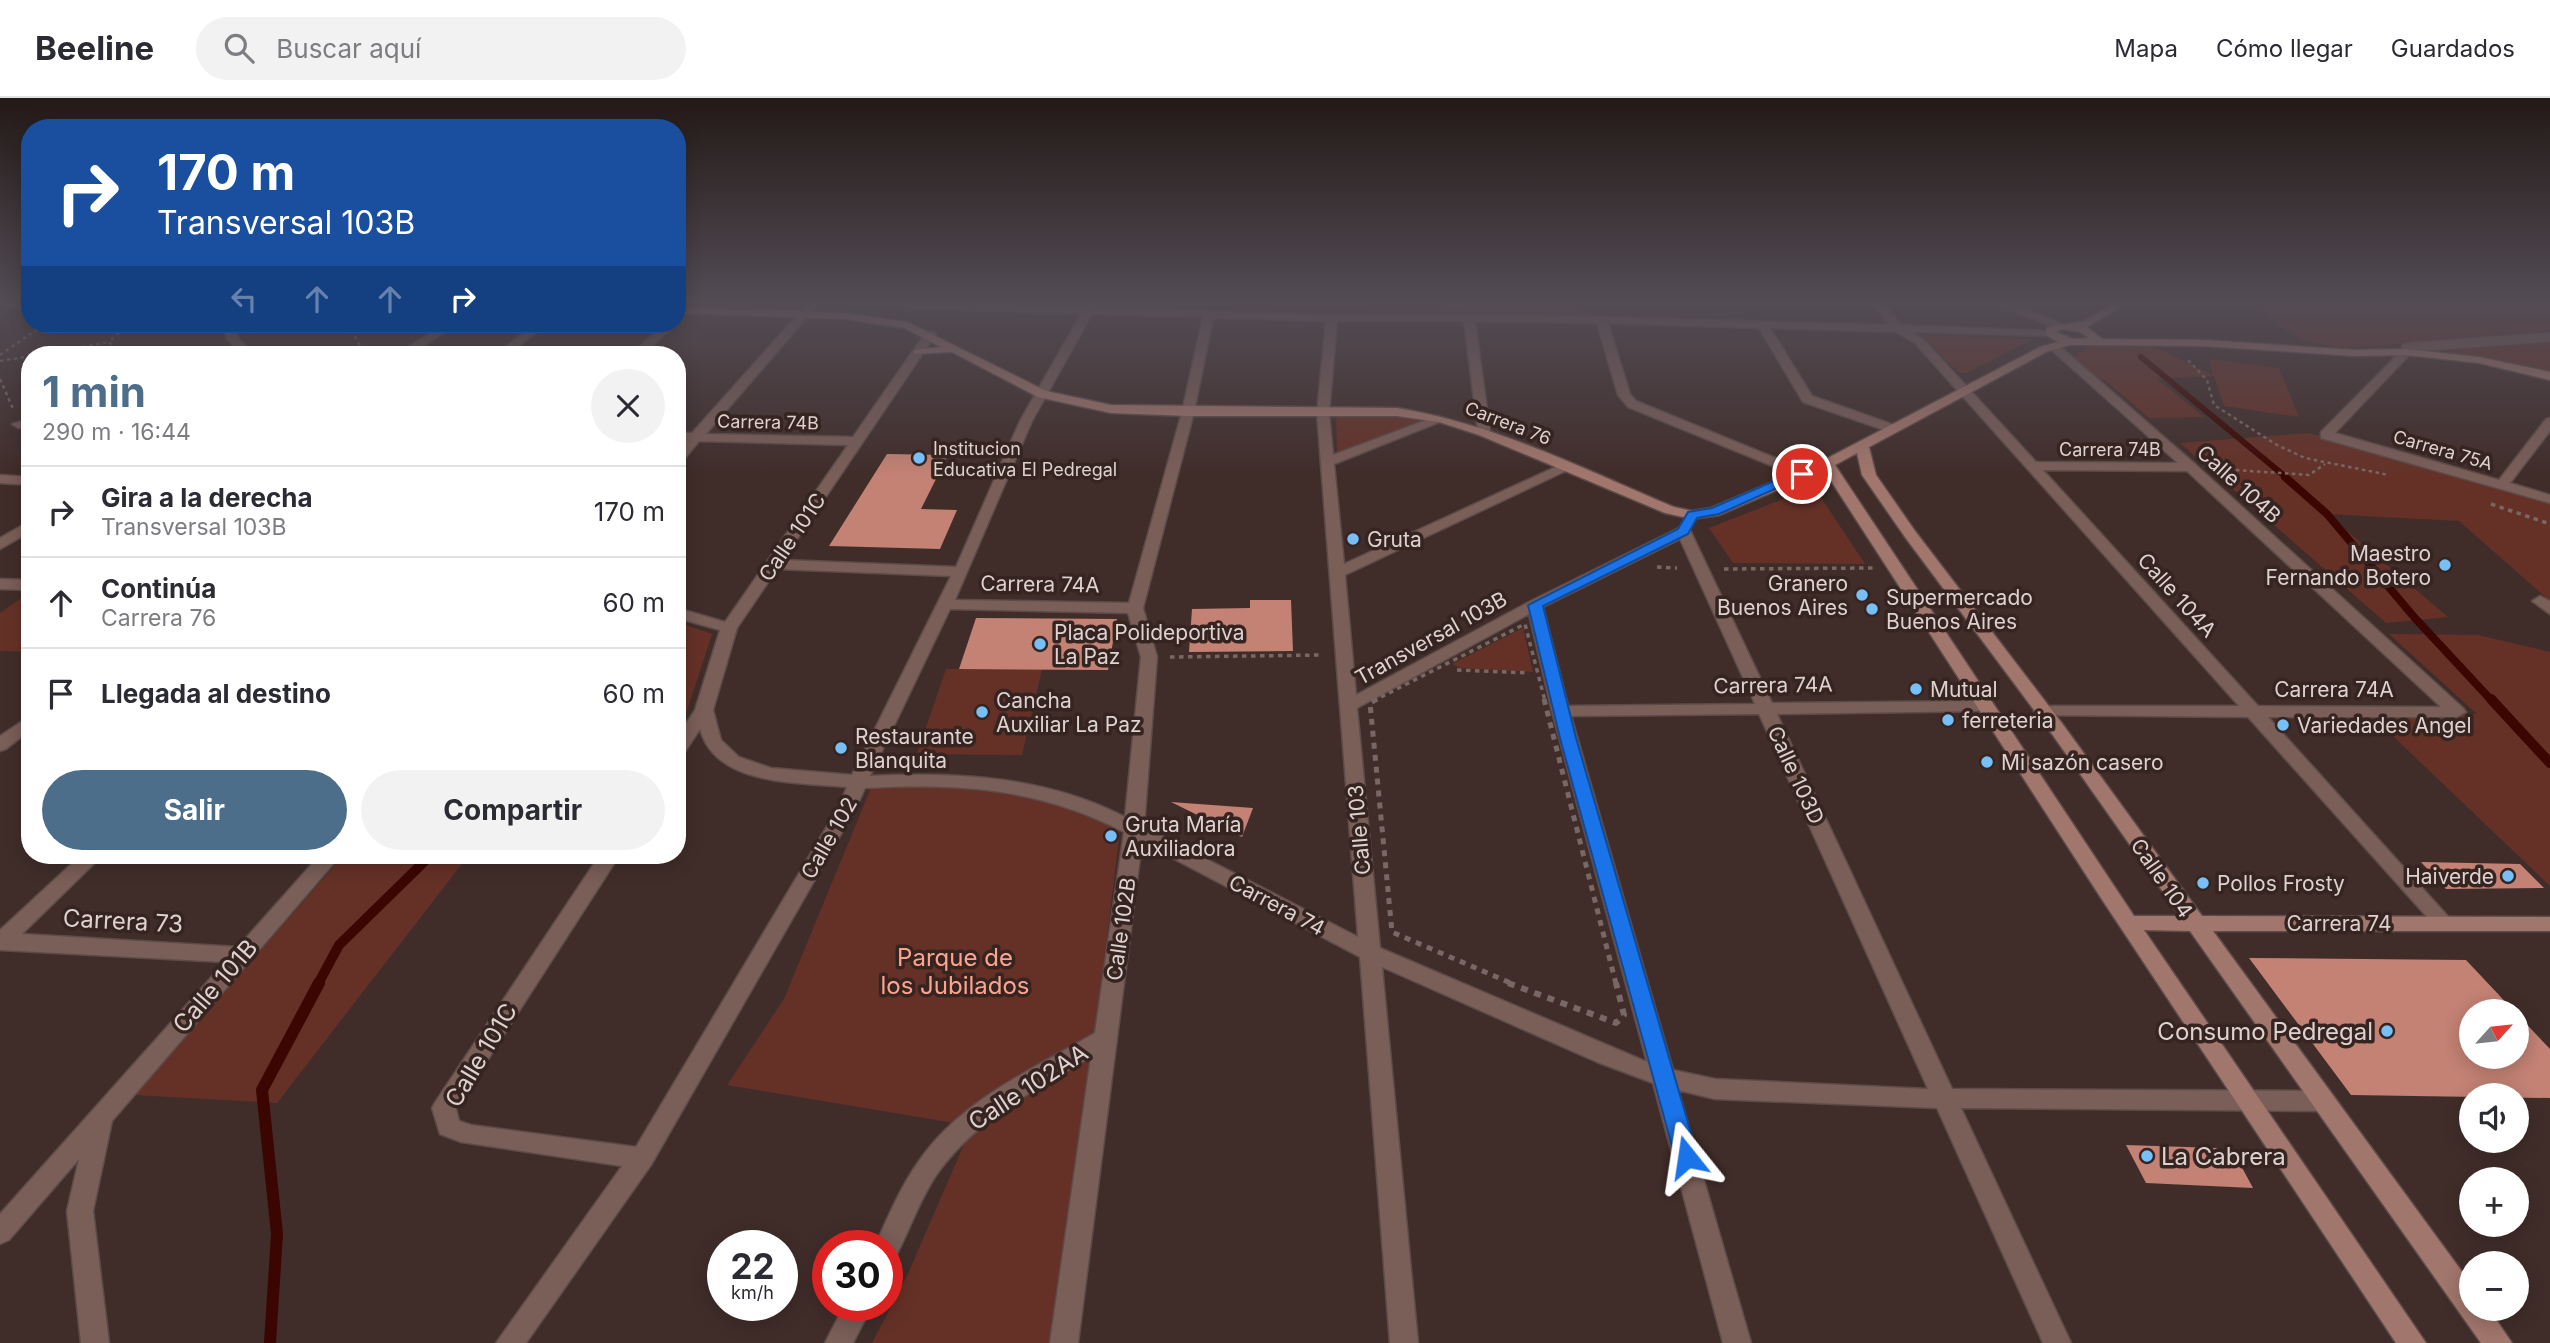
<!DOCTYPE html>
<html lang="es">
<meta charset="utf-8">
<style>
:root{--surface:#fff;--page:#f2f2f3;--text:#2b2b33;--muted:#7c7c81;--line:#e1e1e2;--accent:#4d6e8b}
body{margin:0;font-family:Inter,sans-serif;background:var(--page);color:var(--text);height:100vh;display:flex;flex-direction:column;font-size:26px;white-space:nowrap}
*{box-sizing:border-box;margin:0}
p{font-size:23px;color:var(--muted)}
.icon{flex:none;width:38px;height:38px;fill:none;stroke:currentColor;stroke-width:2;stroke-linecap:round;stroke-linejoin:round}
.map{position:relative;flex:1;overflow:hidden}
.sheet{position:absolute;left:21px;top:248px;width:665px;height:518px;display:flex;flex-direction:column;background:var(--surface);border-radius:28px;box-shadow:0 4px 18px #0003}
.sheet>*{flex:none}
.guide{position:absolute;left:21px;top:21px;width:665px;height:214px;border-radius:28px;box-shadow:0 4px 18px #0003;background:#1a4fa0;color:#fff;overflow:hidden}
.needle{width:46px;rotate:63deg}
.controls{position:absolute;left:2459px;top:901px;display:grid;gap:14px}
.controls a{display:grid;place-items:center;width:70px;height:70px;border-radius:50%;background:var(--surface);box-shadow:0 4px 18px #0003;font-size:35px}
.speed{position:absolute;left:707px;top:1132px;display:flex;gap:14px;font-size:35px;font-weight:700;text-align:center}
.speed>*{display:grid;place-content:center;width:91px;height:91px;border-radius:50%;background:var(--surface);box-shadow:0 4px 18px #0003;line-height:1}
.speed small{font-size:18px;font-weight:400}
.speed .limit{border:10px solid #d22;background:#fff;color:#111}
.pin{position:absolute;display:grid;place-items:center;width:60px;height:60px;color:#fff;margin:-30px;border:4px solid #fff;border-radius:50%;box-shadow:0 2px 7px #0007}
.me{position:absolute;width:77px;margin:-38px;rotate:345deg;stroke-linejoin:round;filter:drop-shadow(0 0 5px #0008)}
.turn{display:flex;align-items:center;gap:24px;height:147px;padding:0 21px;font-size:32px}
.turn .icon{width:91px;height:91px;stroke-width:2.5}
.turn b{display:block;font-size:49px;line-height:60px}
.lanes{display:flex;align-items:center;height:66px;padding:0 21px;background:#0003;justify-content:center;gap:35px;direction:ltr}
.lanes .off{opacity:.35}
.round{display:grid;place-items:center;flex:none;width:74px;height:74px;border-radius:37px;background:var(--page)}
.head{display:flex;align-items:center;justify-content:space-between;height:119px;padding:0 21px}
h1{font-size:42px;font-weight:700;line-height:52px;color:var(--accent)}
.button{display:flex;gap:14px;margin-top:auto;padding:14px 21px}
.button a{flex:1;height:80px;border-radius:42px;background:var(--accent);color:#fff;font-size:28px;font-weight:700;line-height:80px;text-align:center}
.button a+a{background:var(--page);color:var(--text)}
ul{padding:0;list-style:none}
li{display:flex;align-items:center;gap:21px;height:91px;padding:0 21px;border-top:2px solid var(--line)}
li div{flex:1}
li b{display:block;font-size:26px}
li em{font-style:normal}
header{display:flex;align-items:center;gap:42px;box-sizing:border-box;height:98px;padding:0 35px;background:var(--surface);border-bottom:2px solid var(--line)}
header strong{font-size:33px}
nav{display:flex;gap:38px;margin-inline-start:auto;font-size:24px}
.search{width:490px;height:63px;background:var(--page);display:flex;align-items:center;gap:18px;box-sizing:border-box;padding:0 24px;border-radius:38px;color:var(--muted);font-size:26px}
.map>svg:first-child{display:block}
</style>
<header>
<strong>Beeline</strong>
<div class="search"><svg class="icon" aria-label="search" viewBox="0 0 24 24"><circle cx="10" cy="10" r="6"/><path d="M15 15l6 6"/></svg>Buscar aquí</div>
<nav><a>Mapa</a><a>Cómo llegar</a><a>Guardados</a></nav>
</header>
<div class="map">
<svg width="2550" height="1245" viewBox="0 0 2550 1245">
<rect width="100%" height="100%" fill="#402d2a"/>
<path fill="#653127" d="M1094,204H1569L1592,217L1093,207Z
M2244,204H2550V232L2521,238L2339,250L2300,241Z
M1921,237L2033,241L1966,275H1959Z
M2550,242V276L2460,259L2436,249Z
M2093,246H2149L2213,277L2209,261L2279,270L2299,319L2224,308L2214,278L2157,281L2204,319L2149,320L2105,282H2100L2070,261Z
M1373,314L1432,322L1337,356L1336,315Z
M2308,335L2550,397V503L2459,423L2327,416L2448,519L2386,525L2180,345Z
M1814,389L1865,466L1733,465L1709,430Z
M30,494V554L0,553V515Z
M677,524L712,536L687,613L677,628Z
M1523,530L1533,574L1460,570L1452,566Z
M2389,536L2478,537L2550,554V788L2374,620L2477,616Z
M946,571H1042L1022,657L917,656Z
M970,689L1020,693L1120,732L1087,1006L1052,1245H872L907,1178L972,1028L727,987L784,901L871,690Z
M343,758H468L277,1005L135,997Z"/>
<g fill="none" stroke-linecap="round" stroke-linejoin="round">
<path stroke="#3b0601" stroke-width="6" d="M2141,259L2287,380"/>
<path stroke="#3b0601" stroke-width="8" d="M2285,379L2327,416L2414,519L2492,603"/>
<path stroke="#3b0601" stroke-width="10" d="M2491,601L2550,665
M318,886L339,847L430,758"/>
<path stroke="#3b0601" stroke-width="12" d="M270,1245L277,1136L262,992L319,885"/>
</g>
<path fill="#c38274" d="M887,356L948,357L921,411L957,412L940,451L829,448Z
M1250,502H1291L1293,553L1189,554L1192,511L1250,510Z
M976,520L1117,521L1108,572L959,571Z
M1171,704L1253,710L1242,739Z
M2421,764L2520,766L2544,790L2446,791Z
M2249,860L2466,862L2515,914H2471V959H2516V915L2550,951V1000L2351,997Z
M2126,1047L2216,1050L2239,1064L2253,1090L2146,1085Z"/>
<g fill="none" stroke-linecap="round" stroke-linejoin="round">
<g stroke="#5c4b48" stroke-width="11">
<path id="lane" d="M1444,204L1449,207L1465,204
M2406,254V250L2413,249L2550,239"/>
</g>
<g stroke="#5c4b48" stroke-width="3">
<path id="street" d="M724,204H735L726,215H718L717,213Z
M809,204H820L706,336L853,339L926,234H934L936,236L783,462L956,469L1020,323L1081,216L909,210L904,207L907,204L1085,209L1088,204H1098L1095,209L1332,217H1539L1889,227L1871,204H1882L1901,227L2054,233V237L2050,238L1912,234L1923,241L2036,364L2178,365L2047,248L2057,246L2195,366L2463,610L2466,614L2457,619H2268L2453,824L2450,829H2436L2248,619L2037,617L2034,613L2043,608H2239L1915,245L1896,234L1770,230L1812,298L1897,328V334L1893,335L1803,304L1759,230L1608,225L1630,296L1636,303L1807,373V379L1802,380L1628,309L1618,297L1597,225L1475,223L1490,334L1484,338L1478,334L1464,223H1337L1329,315L1333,357L1437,318L1447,321L1334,366L1344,466L1562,366L1567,365L1574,369L1345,477L1356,597L1529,504L1679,430H1689L1772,605L1985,603L1994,608L1985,613L1777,616L1952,991L2322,993L2330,996L2334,1003L2330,1010L2322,1013L1961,1010L2071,1245H2043L1937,1010L1715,1001L1678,992L1751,1245H1723L1653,985L1597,964L1382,869L1418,1245H1390L1360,859L1142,744L1078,1245H1050L1091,959C1036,991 975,1022 937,1076C920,1101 910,1131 896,1158L887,1162V1148H875C888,1119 901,1088 919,1063C961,1002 1033,971 1095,935L1124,734C1039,690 959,685 865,690L856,710L651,1067L526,1245H496L622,1068L461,1044L440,1036L432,1010L436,1003L599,758H619L456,1011L459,1023L471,1027L636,1049L838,710L847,689C799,684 716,689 700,631L683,657L677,659V639L695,612L720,532L677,520V510L725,524L848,347L699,343L682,364L677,365V353L686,343H677V335H692ZM1092,216L1203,219L1182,314L1129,505L955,502L1032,323ZM1213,220L1326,223L1317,315L1358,839L1144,729L1157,559L1143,510L1194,314ZM2043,372L2187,373L2441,609L2258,608ZM1680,441L1755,606L1568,608L1543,509ZM777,471L951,478L852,677L771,670L739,659L721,642L713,612L737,530ZM950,511L1128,515L1141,559L1125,719C1046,678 957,674 870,678ZM1529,516L1552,613L1647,964L1380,850L1357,610ZM1759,616L1928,991L1715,981L1673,972L1571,618Z
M1989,204H2005L2067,228L2057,230Z
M223,226H233L238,240L254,257H242L227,241Z
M445,226H457L410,257H396Z
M535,226H547L508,257H495Z
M665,226H676L643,257H630Z
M2402,252L2412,254L2335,335L2499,382L2546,321L2550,320V333L2510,385L2550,397V405L2321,340V334Z
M30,321V329L18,330L12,326Z
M0,377L30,379V387L0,385Z
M30,423V434L0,451V440Z
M0,481L30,482V492L0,491Z
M2540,498L2550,503V516L2532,503Z
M30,618V632L6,651L0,653V638Z
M80,758H102L22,836L238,849L319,758H340L112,1023L93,1113L109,1245H81L67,1113L79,1061L9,1142L0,1146V1116L225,864L0,852V832Z
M844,1208H872L853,1245H825Z"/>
</g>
<g stroke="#5c4b48" stroke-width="3">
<path id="secondary" d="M0,204L30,207V213L0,207Z
M2116,204H2129L2087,229L2102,241L2204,242L2356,252L2406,251L2479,259L2550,274V282L2479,265L2406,257L2356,258L2204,248L2091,247H2070L2048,253L1869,349L1876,377L1915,433L2064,628L2202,818L2550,819V833H2213L2471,1186V1211H2489L2512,1245H2481L2190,833L2144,832L2426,1245H2396L2101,800L1824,372L1719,417L1692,421L1665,415L1479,337L1439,324L1397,318H1188L1111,315L1038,299L952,254L914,256V252L941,249L904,230L845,221L677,215V209L845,215L907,224L1046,293L1111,307L1397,310C1495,326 1584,371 1674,409L1692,413L1711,410L1822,363L2040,249L2058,244L2046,237L2047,229L2085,223ZM2061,231L2080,234L2089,240L2073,241L2056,234ZM1857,355L1862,377L1905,439L2052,636L2180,818H2134L1835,367Z"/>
</g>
<path stroke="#786865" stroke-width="2.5" stroke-dasharray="3.5 3.5" stroke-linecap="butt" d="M348,226L365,257
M0,257L45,226
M34,257L109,244
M121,257L109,244L128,226
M323,257L362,252
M2188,262L2207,282L2214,307L2277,347L2305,360L2389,377
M0,263L30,258
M0,281L14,313
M2222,371L2309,377L2325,366"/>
<path stroke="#786865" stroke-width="3.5" stroke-dasharray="4.5 4.5" stroke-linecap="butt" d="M2491,406L2550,426
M1657,469L1677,470
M1724,471L1873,470
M1170,559L1322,557
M1457,572L1529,575
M1373,603L1525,526L1545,603"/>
<path stroke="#786865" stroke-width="5" stroke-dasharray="6 6" stroke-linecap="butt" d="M1377,601L1370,605L1392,834L1513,886
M1544,601L1616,886"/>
<path stroke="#786865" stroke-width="6" stroke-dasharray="7 7" stroke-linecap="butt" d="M1508,885L1616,925L1624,917L1616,885"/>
<use href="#lane" stroke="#7a5e58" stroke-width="9"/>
<use href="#street" fill="#7a5e58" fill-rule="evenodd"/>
<use href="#secondary" fill="#a1766c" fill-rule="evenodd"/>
</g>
<linearGradient id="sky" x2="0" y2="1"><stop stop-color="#231917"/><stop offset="0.54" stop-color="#534c55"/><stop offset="1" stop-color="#534c55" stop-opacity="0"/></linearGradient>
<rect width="2550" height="378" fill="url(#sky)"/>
<path fill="#1a73e8" stroke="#114b97" stroke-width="2" d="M1797,373L1808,376L1719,416L1697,420L1688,436L1543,508L1576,640L1698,1059L1695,1066L1687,1069L1679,1066L1675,1059L1560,640L1528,507L1678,431L1688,414L1712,410Z"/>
<g fill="#76c0f7" stroke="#352420" stroke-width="2.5">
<circle cx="919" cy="360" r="7"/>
<circle cx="1353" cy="441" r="7"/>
<circle cx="2445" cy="467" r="7"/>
<circle cx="1862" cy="497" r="7"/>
<circle cx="1872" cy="511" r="7"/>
<circle cx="1040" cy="546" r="7"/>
<circle cx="1916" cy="591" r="7"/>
<circle cx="982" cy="614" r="7"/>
<circle cx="1948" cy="622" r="7"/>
<circle cx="2283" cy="627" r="7"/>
<circle cx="841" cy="650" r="7"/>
<circle cx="1987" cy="664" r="7"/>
<circle cx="1111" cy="738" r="7"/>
<circle cx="2508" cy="778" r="7"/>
<circle cx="2203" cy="785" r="7"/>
<circle cx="2387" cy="933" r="7"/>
<circle cx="2147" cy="1058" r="7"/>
</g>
<g text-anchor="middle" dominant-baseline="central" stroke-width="7" stroke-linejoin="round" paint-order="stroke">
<g font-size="18" fill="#ded2cf" stroke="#352420">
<text transform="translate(768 324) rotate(1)">Carrera 74B</text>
<text transform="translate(1508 325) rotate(21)">Carrera 76</text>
<text x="2110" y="351">Carrera 74B</text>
<text transform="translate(2443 352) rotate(16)">Carrera 75A</text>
</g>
<g font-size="18" fill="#ded2cf" stroke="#352420" text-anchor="start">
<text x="933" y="350">Institucion<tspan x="933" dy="21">Educativa El Pedregal</tspan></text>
</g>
<g font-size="21" fill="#ded2cf" stroke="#352420">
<text transform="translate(2239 386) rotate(42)">Calle 104B</text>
<text transform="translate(792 439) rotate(-56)">Calle 101C</text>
<text transform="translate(1040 486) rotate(1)">Carrera 74A</text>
<text transform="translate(2177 497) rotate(48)">Calle 104A</text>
<text transform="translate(1431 540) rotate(-29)">Transversal 103B</text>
<text transform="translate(1773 587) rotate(-1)">Carrera 74A</text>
<text x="2334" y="591">Carrera 74A</text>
<text transform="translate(1796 677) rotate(65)">Calle 103D</text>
<text transform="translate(1359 732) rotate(-95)">Calle 103</text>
<text transform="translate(829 740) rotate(-60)">Calle 102</text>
<text transform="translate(2162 780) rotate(55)">Calle 104</text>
<text transform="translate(1277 807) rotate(28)">Carrera 74</text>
<text x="2339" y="825">Carrera 74</text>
<text transform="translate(1121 831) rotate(-82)">Calle 102B</text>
</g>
<g font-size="21" fill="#ded2cf" stroke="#352420" text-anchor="start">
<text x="1367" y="441">Gruta</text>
<text x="2431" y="455" text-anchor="end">Maestro<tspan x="2431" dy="24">Fernando Botero</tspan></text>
<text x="1848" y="485" text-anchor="end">Granero<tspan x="1848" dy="24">Buenos Aires</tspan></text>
<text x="1886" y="499">Supermercado<tspan x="1886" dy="24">Buenos Aires</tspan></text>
<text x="1054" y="534">Placa Polideportiva<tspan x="1054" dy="24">La Paz</tspan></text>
<text x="1930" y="591">Mutual</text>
<text x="996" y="602">Cancha<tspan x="996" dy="24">Auxiliar La Paz</tspan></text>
<text x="1962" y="622">ferreteria</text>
<text x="2297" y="627">Variedades Angel</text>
<text x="855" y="638">Restaurante<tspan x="855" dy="24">Blanquita</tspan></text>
<text x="2001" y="664">Mi sazón casero</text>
<text x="1125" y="726">Gruta María<tspan x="1125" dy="24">Auxiliadora</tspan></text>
<text x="2494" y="778" text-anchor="end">Haiverde</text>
<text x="2217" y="785">Pollos Frosty</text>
</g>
<g font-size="24" fill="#ded2cf" stroke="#352420">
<text transform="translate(123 823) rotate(3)">Carrera 73</text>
<text transform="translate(215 888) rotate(-49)">Calle 101B</text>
<text transform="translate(481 957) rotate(-59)">Calle 101C</text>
<text transform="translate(1028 989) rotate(-33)">Calle 102AA</text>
</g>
<g font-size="24" fill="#ffa38f" stroke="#352420">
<text x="955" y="859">Parque de<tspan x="955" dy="28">los Jubilados</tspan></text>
</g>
<g font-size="24" fill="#ded2cf" stroke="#352420" text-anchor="end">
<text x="2373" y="933">Consumo Pedregal</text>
<text x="2161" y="1058" text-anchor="start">La Cabrera</text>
</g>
</g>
</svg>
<div class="controls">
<a><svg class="needle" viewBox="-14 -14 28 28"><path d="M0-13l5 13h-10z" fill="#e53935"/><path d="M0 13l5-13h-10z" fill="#7c7c81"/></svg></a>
<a><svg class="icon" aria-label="sound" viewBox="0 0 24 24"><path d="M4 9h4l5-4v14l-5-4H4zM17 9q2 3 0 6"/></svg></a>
<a>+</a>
<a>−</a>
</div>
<div class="speed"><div>22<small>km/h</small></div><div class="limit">30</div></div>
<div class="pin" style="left:1802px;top:376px;background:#d93025"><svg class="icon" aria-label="arrive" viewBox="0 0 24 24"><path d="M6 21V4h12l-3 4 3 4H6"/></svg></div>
<svg class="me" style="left:1687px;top:1059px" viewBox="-20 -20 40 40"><path d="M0-17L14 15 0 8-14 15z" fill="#1a73e8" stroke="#fff" stroke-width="4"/></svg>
<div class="guide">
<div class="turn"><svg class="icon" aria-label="right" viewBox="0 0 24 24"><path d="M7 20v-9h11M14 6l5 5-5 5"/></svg><div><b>170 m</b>Transversal 103B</div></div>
<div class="lanes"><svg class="icon off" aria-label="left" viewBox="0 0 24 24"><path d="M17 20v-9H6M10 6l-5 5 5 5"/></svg><svg class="icon off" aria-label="ahead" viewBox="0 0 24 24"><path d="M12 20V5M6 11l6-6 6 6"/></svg><svg class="icon off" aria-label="ahead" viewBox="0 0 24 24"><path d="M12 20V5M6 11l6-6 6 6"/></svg><svg class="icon" aria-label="right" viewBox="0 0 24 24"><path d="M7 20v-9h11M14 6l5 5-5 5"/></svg></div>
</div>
<section class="sheet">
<div class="head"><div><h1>1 min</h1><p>290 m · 16:44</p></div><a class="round"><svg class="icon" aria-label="close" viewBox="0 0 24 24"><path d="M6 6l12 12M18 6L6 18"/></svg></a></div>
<ul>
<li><svg class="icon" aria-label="right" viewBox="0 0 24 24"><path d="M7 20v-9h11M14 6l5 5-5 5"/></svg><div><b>Gira a la derecha</b><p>Transversal 103B</p></div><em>170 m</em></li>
<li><svg class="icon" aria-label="ahead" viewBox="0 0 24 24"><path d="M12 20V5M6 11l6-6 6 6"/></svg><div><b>Continúa</b><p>Carrera 76</p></div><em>60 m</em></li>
<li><svg class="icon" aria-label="arrive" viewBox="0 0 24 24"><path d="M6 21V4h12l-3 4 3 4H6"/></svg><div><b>Llegada al destino</b></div><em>60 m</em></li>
</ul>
<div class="button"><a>Salir</a><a>Compartir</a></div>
</section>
</div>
